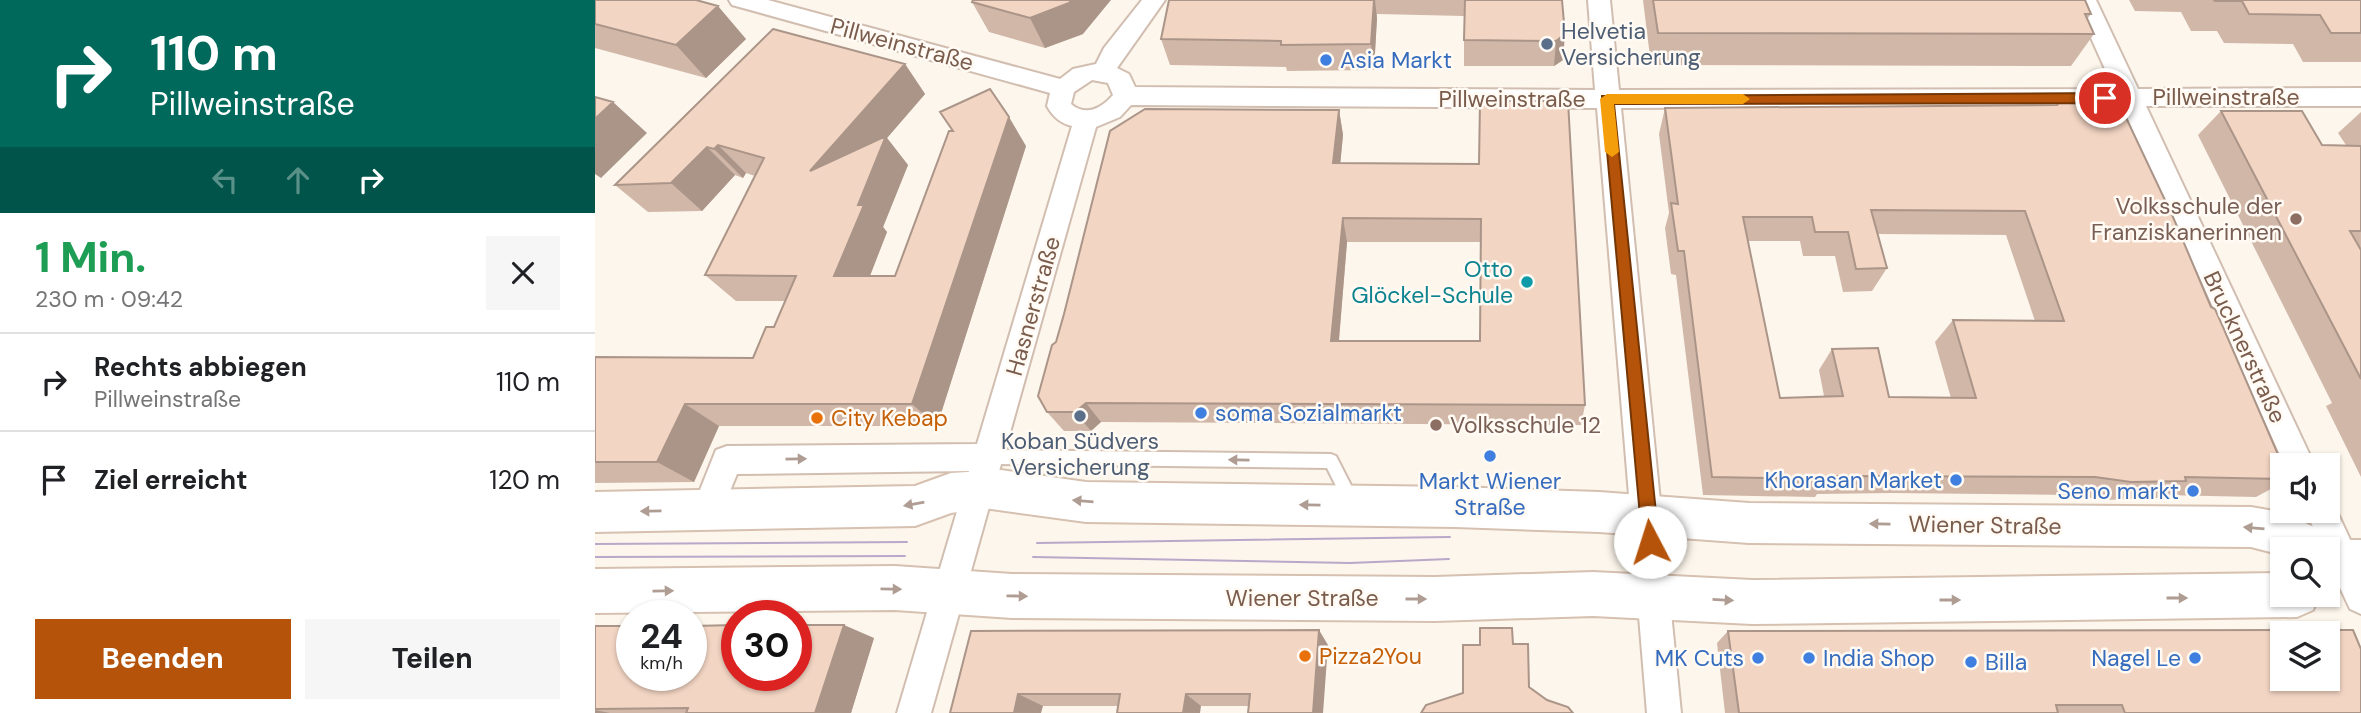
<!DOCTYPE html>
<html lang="de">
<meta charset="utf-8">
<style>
:root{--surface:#fff;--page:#f6f6f6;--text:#202124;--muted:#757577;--line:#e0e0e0;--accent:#b45309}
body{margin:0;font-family:"DM Sans",sans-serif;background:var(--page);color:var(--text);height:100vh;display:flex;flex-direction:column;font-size:26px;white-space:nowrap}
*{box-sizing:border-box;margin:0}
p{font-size:23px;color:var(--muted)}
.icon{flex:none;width:38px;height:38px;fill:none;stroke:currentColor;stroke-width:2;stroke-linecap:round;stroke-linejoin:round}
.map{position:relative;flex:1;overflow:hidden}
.panel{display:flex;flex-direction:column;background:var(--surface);width:595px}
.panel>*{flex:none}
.hud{background:#00695c;color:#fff;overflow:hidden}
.tools{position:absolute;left:1675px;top:453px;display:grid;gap:14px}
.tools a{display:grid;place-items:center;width:70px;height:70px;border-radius:0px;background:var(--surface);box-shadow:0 2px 5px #0004;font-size:35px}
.speed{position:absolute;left:21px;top:600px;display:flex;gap:14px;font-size:35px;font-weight:700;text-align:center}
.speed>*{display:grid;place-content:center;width:91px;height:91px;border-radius:50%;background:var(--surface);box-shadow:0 2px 5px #0004;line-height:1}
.speed small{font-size:18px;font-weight:400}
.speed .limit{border:10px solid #d22;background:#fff;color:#111}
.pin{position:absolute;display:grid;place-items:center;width:60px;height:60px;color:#fff;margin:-30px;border:4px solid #fff;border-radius:50%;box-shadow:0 2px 7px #0007}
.me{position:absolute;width:77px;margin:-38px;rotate:355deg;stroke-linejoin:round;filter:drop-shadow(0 0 5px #0008)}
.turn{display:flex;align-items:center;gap:24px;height:147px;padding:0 35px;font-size:32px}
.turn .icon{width:91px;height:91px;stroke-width:2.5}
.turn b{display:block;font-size:49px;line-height:60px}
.lanes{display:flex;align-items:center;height:66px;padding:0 35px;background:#0003;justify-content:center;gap:35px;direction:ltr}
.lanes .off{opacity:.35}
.round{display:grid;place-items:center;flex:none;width:74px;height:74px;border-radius:0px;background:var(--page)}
.headline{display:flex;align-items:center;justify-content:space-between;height:119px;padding:0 35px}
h1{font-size:42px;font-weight:800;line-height:52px;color:#1e9e55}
.cta{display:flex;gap:14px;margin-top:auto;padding:14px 35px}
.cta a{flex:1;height:80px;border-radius:0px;background:var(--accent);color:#fff;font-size:28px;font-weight:800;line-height:80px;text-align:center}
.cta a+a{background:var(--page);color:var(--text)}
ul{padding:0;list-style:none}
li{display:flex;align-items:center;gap:21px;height:98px;padding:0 35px;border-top:2px solid var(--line)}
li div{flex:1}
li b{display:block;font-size:26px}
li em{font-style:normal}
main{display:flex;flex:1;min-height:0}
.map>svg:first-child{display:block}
</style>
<main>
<section class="panel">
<div class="hud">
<div class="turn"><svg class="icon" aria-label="right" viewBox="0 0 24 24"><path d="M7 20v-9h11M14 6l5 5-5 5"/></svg><div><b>110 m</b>Pillweinstraße</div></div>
<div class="lanes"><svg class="icon off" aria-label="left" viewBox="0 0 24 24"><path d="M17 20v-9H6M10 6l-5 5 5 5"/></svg><svg class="icon off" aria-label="ahead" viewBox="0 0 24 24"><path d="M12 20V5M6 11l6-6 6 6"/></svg><svg class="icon" aria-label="right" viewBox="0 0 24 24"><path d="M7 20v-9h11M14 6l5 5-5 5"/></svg></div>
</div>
<div class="headline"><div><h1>1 Min.</h1><p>230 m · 09:42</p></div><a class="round"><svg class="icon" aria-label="close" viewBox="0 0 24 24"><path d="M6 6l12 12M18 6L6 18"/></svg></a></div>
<ul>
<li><svg class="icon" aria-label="right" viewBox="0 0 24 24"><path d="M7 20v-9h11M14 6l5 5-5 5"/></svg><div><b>Rechts abbiegen</b><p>Pillweinstraße</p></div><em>110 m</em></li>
<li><svg class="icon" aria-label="arrive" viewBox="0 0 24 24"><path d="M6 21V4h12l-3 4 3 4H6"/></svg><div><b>Ziel erreicht</b></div><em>120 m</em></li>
</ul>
<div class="cta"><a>Beenden</a><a>Teilen</a></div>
</section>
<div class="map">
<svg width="1766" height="713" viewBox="0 0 1766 713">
<rect width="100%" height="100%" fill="#fdf6ec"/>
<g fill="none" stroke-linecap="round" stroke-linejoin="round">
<g stroke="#d1beb0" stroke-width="4">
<path id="service" d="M395,450L736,454L741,456L764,501L761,506L756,508L751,506L732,468L395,464L390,462L388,457L390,452Z"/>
</g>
<g stroke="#d1beb0" stroke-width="4">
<path id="minor" d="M134,0H173L465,79L478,69L501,64L509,48L547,0H570L522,68L534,74L540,87L1000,90L993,0H1015L1024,90L1519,89L1479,0H1501L1543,89L1766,88V106H1551L1720,466H1690L1527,106L1026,108L1086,713H1052L1002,108L536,105L525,117L501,127L336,713H302L374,471L142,474L123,520L112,524L101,520L97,510L121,450L132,446L382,444L477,126C465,123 458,117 452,106L455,93L137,5ZM497,80L513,83L518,95C507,108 491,117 476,104L479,92Z
M1732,499L1737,501L1766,563V614L1755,609L1732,560V550H1728L1711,511H1732Z"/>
</g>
<g stroke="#d6c0b0" stroke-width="4">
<path id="secondary" d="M406,470L491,482L860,487L1004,492L1154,503L1656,507L1685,512L1749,540H1766V582H1749L1732,575V550H1687V555L1656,547L1154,543L1004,532L860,527L491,522L389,508L356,513L320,526L0,532V492L320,486L356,473Z
M300,566L417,574L840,577L998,572L1157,580L1687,573V595H1724L1718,610L1702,617L1157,624L998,616L840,621L417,618L300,610L0,613V569Z"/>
</g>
<use href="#service" fill="#fff" fill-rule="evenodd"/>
<use href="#minor" fill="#fff" fill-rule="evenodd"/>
<use href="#secondary" fill="#fff" fill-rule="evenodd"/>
<path stroke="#b9a8c9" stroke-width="2" d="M442,543L855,537
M0,544L312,542
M0,557L310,556
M438,557L755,563L854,559"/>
</g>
<path fill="#d1b7a8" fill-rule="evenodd" d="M0,0L151,39L111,78L0,48Z
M378,0L488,34L450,48L394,32L377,2Z
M574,0H967L968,60L959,66H869V16L782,14L779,70L692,71L691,67L575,65L566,39Z
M1048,0H1490L1496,14L1492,19L1499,34L1476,66L1056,65Z
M1534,0H1766V62H1708L1698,44L1629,43L1622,31H1596L1586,12L1540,11Z
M310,64L330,94L292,138L313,165L288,227L292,232L275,276H300L431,146L342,426H124L99,482L0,483V357L158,358L179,327L190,301H141L110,275L160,176L151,173L148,178L140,175L107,211L53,212L20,185Z
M1462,105L1616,307L1687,466V483L1661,497L1568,495L1562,498L1509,500L1475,495L1296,493L1222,494L1220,497L1108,495L1081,275L1076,274L1070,228L1074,213L1064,134L1070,108ZM1283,234L1411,235L1440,321L1358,320L1340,342L1356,398L1294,397L1237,349L1224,370L1229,396L1185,398L1153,241H1205L1208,256H1240L1248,292L1277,291L1292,268Z
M744,110L748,135L745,163L884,164L990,405L986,425L506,422L496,431H469L452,412L461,342ZM752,242H886L885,341H744Z
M1626,111L1727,145H1751L1743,133L1766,112V477L1731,406L1737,403L1603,135Z
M0,626L279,638L256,713H0Z
M376,631L733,645L654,706H448L355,713Z
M1133,631L1766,713H1130L1122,643Z"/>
<path fill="#aa9588" d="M477,0H516L488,34L450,48L435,18Z
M779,0H780L782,19L779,70L776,44Z
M123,6L151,39L111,78L81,45Z
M970,34L968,60L959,66L961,41Z
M310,64L330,94L292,138L313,165L288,227L292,232L265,301L239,276L215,171Z
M18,102L52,133L6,178L0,174V119Z
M744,110L748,135L743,188L738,163Z
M414,117L431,146L342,426L317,404Z
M123,145L151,173L148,178L119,149Z
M112,147L140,175L107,211L76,183Z
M748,218L752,242L742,362L736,341Z
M491,403L506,422L496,431L480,412Z
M90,404L124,426L99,482L62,462Z
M249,625L279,638L256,713H220Z
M724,630L733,645L728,713H718Z
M423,694L448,706L446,713H419Z
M591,694L606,706L605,713H588Z
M0,710L15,713H0Z"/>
<path fill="#f3d5c3" stroke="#aa9588" stroke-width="2" fill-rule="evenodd" d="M0,0H101L123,6L81,45L0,24Z
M378,0H477L474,3L435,18L377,2Z
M574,0H779L776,44L686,45V41L566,39Z
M870,0H967L970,34L961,41L869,40Z
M1058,0H1490L1496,14H1490L1499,34L1063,33Z
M1619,0H1766V33H1736L1725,15L1654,14L1647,1H1620Z
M178,29L310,64L215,171L291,136L263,205H269L239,276H300L354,131H358L345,112L395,89L414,117L317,404H90L62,462H0V357L158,358L171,327H179L201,276L110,275L169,158L123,145L119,149L112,147L76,183L20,185Z
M0,97L18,102L0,119Z
M885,101H973L990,405L491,403L480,412H452L443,396L457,345L461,342L469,314L515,131L550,109L744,110L738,163L884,164ZM748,218L886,219L885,341H736Z
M1464,103L1525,105L1578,217L1616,307L1620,309L1628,327L1688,466H1687V479L1590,477L1591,481L1536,482L1500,477L1233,476L1234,479L1117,477L1089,251H1083L1076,203L1083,204L1070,108L1462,105ZM1276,210L1430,211L1469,321L1358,320L1381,398L1294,397L1283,348L1237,349L1248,396L1185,398L1148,217H1217L1220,232H1253L1261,269L1292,268Z
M1626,111H1707L1727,145L1766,146V231H1755L1766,250V379Z
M142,625V676H201V625H249L220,713H91L93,708L0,709V626H37V676H96V626Z
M885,628H917L918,644H933L934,687L952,700L973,707L978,713H826L831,705L868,693V645H885Z
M724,630L718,713H653L655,694H591L588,713H522L525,694H423L419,713H355L376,631Z
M1758,630L1766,649V713H1530L1527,705H1461L1463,713H1144L1133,631ZM1687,634H1732V679H1687Z"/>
<defs><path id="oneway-solid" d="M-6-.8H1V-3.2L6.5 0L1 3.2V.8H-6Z" transform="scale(1.75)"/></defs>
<g fill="#af9d94">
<use href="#oneway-solid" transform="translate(201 459) rotate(-1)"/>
<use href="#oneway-solid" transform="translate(644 460) rotate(-179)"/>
<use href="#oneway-solid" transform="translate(488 501) rotate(-175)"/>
<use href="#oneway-solid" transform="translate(319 504) rotate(170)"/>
<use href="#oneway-solid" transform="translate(715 505) rotate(-179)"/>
<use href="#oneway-solid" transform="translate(56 511) rotate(179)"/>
<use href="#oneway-solid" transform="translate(1285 524) rotate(-179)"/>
<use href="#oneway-solid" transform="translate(1659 528) rotate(-175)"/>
<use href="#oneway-solid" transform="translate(296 589) rotate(1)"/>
<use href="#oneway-solid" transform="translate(68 591) rotate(-1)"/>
<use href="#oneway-solid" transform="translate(422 596) rotate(1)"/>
<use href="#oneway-solid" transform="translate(1582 598)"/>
<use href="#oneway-solid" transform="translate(821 599)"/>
<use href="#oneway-solid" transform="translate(1128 600) rotate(3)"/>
<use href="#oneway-solid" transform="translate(1355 600)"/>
</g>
<path fill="#b45309" stroke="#753606" stroke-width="2" d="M1510,93L1516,98L1510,103L1019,104L1064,542L1061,549L1055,551L1048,549L1007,96Z"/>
<path fill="#f59e0b" d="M1012,94H1148L1155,99L1148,104H1019L1024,152L1017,157L1010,152L1005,99Z"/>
<g fill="#5c6f8a" stroke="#fffaf3" stroke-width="2.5">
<circle cx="952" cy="44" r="7"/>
<circle cx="485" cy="416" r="7"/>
</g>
<g fill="#3f7fe0" stroke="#fffaf3" stroke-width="2.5">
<circle cx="731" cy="60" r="7"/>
<circle cx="606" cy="413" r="7"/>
<circle cx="895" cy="456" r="7"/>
<circle cx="1361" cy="480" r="7"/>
<circle cx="1598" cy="491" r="7"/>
<circle cx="1163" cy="658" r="7"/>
<circle cx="1214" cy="658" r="7"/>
<circle cx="1600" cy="658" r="7"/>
<circle cx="1376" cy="662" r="7"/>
</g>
<g fill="#8d6e63" stroke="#fffaf3" stroke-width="2.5">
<circle cx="1701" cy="219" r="7"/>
<circle cx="841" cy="425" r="7"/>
</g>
<circle fill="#0f9aa8" stroke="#fffaf3" stroke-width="2.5" cx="932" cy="282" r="7"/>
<g fill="#e8710a" stroke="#fffaf3" stroke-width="2.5">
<circle cx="222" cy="418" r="7"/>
<circle cx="710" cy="656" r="7"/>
</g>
<g text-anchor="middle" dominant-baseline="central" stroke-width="5" stroke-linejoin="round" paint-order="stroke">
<g font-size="23" fill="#4e5e75" stroke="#fffaf3" text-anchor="start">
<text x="966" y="31">Helvetia<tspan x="966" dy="26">Versicherung</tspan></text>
<text x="485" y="441" text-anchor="middle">Koban Südvers<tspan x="485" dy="26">Versicherung</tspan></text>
</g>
<g font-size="23" fill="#7a5c4d" stroke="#fffaf3">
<text transform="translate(307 44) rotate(15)">Pillweinstraße</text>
<text x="1631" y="97">Pillweinstraße</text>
<text x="917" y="99">Pillweinstraße</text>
<text transform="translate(438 306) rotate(-74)">Hasnerstraße</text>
<text transform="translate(1650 347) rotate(65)">Brucknerstraße</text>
<text transform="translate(1390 525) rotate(1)">Wiener Straße</text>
<text x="707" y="598">Wiener Straße</text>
</g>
<g font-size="23" fill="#366cbe" stroke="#fffaf3" text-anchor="start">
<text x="745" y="60">Asia Markt</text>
<text x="620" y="413">soma Sozialmarkt</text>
<text x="1347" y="480" text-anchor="end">Khorasan Market</text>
<text x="895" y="481" text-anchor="middle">Markt Wiener<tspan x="895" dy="26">Straße</tspan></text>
<text x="1584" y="491" text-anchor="end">Seno markt</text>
<text x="1149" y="658" text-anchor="end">MK Cuts</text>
<text x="1228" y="658">India Shop</text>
<text x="1586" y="658" text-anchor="end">Nagel Le</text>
<text x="1390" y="662">Billa</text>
</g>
<g font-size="23" fill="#785e54" stroke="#fffaf3" text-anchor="end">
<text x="1687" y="206">Volksschule der<tspan x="1687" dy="26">Franziskanerinnen</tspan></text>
<text x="855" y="425" text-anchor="start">Volksschule 12</text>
</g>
<g font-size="23" fill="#0d838f" stroke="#fffaf3" text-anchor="end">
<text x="918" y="269">Otto<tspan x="918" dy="26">Glöckel-Schule</tspan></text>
</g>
<g font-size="23" fill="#c56008" stroke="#fffaf3" text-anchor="start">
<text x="236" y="418">City Kebap</text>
<text x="724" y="656">Pizza2You</text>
</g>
</g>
</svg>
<div class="tools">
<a><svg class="icon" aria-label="sound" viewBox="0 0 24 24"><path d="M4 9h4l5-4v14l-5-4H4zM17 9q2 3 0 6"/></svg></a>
<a><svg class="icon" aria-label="search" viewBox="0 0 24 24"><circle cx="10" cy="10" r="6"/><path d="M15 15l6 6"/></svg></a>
<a><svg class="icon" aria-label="layers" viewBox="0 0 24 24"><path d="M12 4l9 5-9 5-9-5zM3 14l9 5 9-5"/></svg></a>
</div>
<div class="speed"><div>24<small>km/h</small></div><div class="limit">30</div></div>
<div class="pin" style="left:1510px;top:98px;background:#d93025"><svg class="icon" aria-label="arrive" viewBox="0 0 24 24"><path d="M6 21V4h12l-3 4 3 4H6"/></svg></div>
<svg class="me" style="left:1055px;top:542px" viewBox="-20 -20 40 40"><circle r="19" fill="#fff"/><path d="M0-13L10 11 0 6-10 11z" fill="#b45309"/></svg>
</div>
</main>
